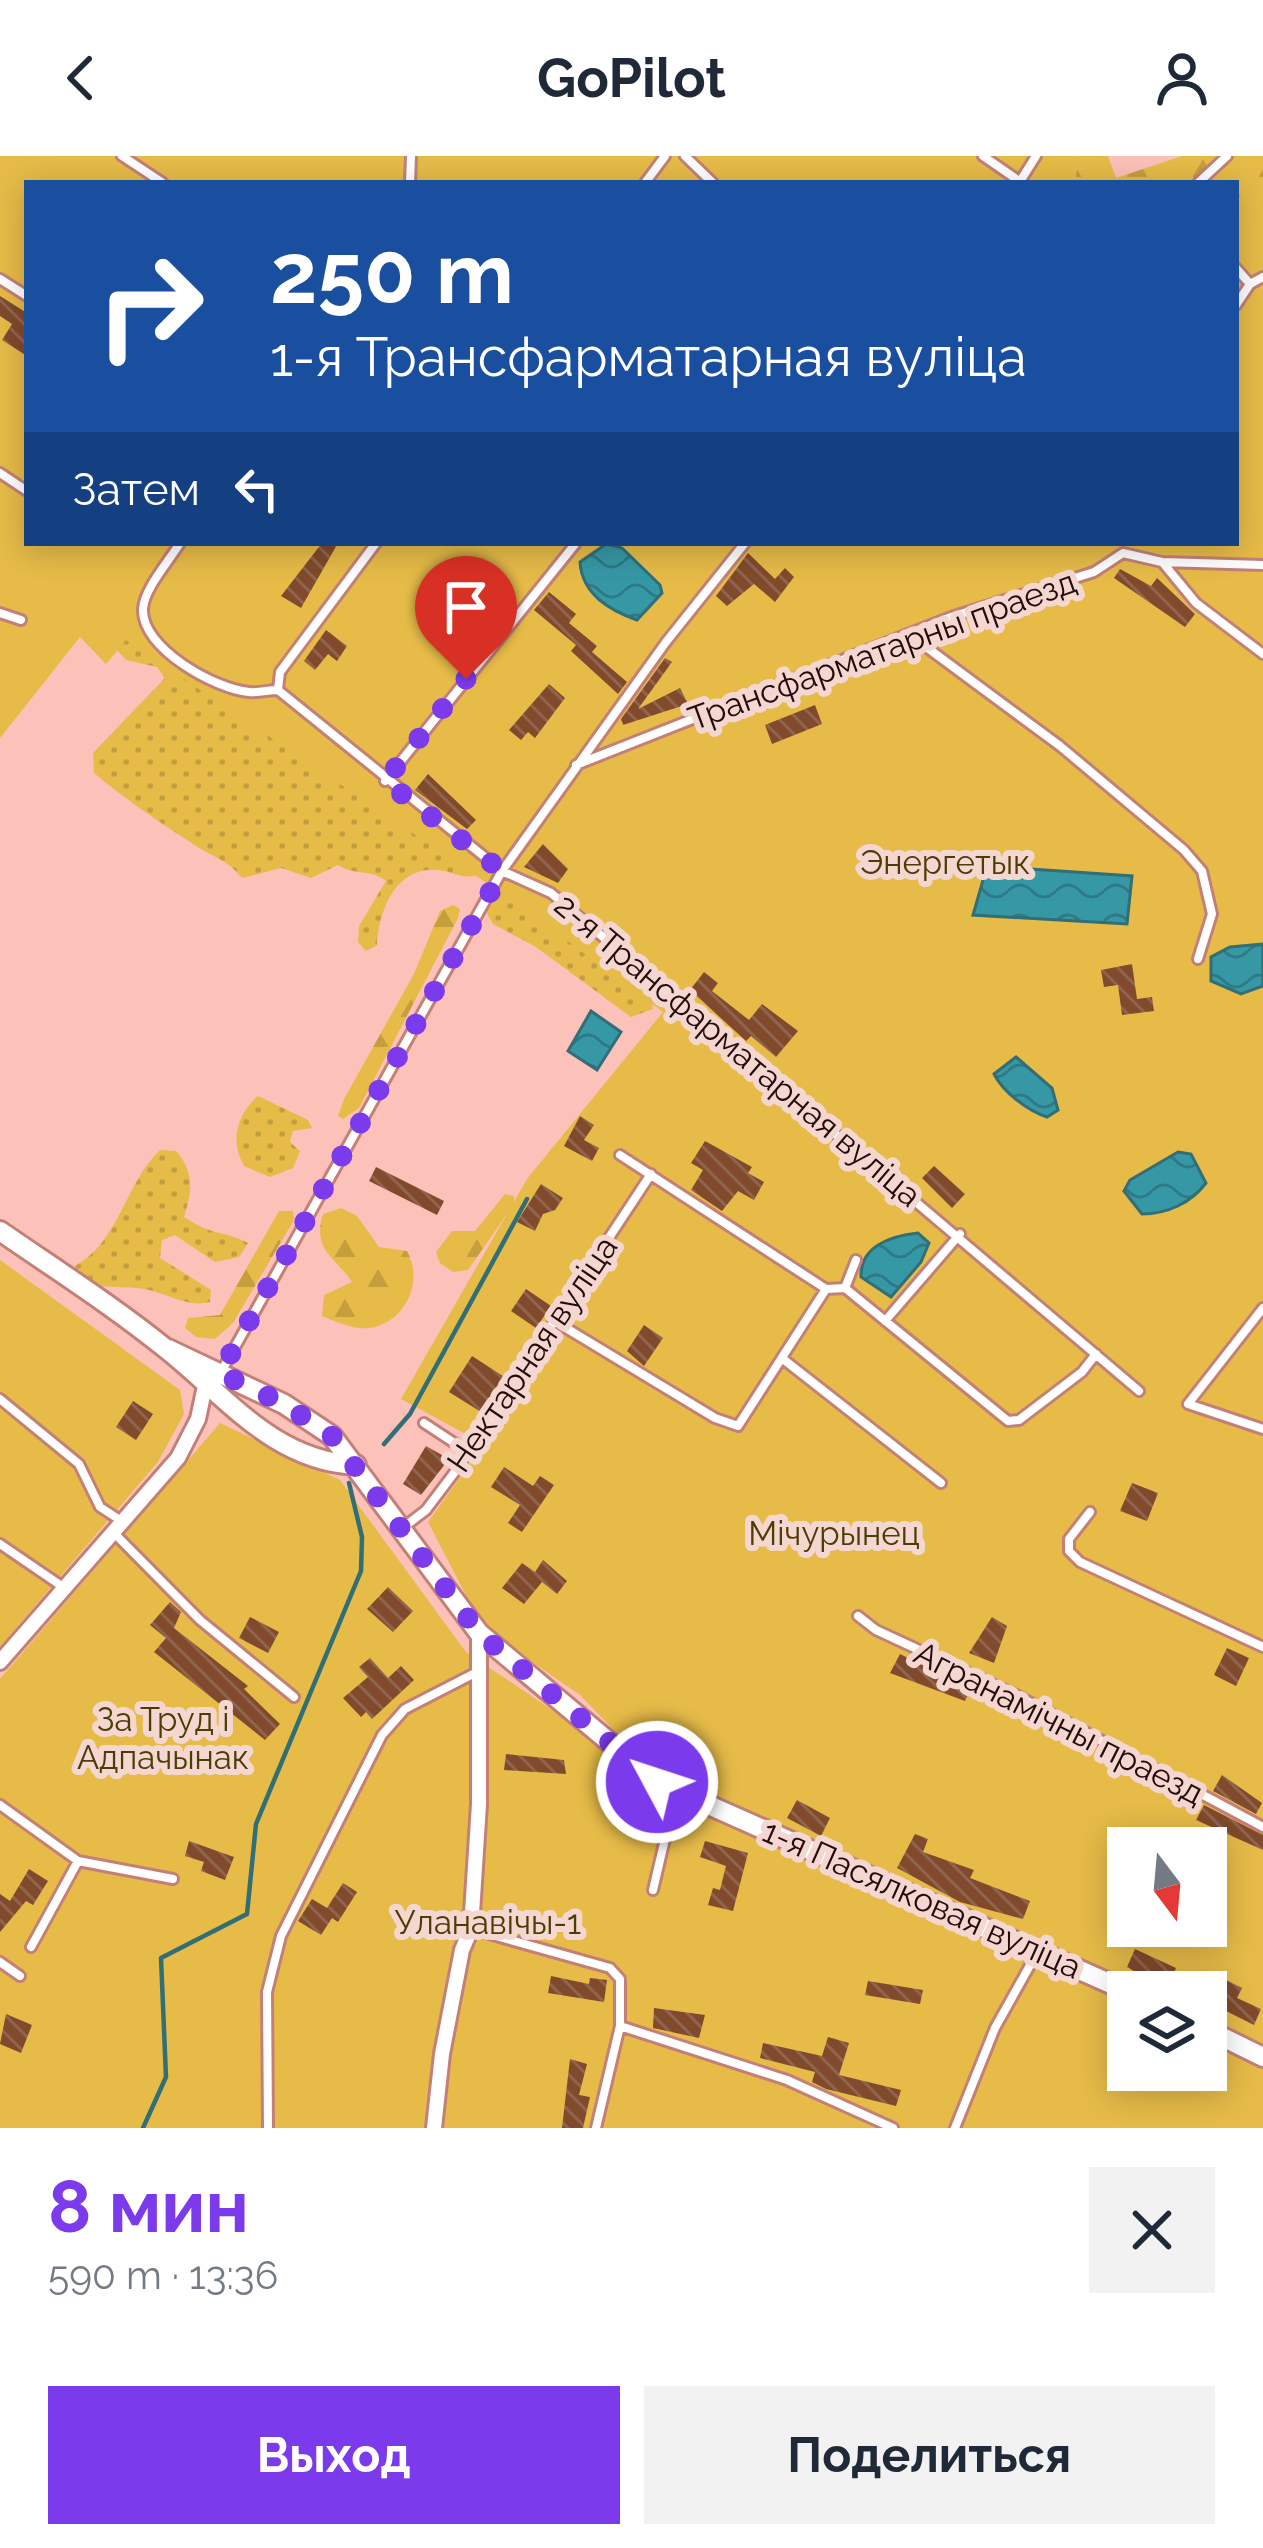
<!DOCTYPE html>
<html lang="ru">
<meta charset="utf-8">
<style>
:root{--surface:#fff;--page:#f2f2f3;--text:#1f2937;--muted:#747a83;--accent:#7c3aed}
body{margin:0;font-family:Raleway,sans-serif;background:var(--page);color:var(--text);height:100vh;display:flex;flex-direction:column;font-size:45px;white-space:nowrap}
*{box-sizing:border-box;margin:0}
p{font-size:39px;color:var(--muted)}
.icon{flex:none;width:66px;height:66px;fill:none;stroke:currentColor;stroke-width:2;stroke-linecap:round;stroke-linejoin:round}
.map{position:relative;height:1972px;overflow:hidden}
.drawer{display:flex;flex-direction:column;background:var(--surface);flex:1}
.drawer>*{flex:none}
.top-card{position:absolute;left:24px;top:24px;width:1215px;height:366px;border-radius:0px;box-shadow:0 6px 30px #0003;background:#1a4fa0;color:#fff;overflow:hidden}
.needle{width:78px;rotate:164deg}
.buttons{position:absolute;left:1107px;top:1671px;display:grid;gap:24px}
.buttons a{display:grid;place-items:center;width:120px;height:120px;border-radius:0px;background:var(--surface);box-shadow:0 6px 30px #0003;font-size:60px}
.pin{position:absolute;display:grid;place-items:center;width:102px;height:102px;color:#fff;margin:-123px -51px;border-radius:50% 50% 50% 0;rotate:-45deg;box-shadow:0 0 12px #0007}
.pin .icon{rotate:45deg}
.me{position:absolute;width:132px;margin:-66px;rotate:310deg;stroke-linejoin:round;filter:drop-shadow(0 0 9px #0008)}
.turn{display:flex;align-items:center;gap:42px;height:252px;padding:0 48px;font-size:54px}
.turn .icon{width:156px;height:156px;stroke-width:2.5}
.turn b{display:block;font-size:84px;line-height:102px}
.then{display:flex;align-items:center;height:114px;padding:0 48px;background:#0003;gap:24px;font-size:45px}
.round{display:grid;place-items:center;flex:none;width:126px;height:126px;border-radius:0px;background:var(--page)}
.head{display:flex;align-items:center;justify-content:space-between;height:204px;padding:0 48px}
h1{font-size:72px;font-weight:700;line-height:90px;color:var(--accent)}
.primary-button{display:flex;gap:24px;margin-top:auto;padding:24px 48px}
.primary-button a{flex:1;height:138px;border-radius:0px;background:var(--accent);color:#fff;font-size:48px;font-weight:700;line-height:138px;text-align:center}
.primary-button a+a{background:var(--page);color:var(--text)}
header{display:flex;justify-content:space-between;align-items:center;height:156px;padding:0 48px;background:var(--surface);font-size:54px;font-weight:700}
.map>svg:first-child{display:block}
</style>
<header><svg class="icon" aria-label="back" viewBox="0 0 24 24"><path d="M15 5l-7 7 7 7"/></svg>GoPilot<svg class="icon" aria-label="person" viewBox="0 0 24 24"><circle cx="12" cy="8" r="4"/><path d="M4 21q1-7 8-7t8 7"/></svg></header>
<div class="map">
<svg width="1263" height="1972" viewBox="0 0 1263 1972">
<defs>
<pattern id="grass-dots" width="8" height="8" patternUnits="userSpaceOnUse" patternTransform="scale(3)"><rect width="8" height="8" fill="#e6bb48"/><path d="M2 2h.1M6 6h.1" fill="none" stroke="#c59f3e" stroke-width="1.8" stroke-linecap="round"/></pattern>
<pattern id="forest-firs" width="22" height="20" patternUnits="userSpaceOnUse" patternTransform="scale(3)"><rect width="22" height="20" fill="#e6bb48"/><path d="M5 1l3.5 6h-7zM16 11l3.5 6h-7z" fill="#c59f3e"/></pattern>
<pattern id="water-waves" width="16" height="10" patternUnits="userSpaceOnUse" patternTransform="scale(3)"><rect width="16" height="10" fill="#3698a5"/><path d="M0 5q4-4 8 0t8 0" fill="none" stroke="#2d7a85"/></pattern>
<pattern id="building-back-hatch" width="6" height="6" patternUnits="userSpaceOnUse" patternTransform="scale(3)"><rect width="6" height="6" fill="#814a2c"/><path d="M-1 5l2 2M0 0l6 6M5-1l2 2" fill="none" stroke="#90654e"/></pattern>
</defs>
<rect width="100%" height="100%" fill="#fcc1b9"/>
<path fill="url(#grass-dots)" d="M126,470L485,715C465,727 457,716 438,714C395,710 379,755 377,789L366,795L358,786L359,770L386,725C370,712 354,720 338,709L311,722L281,712L242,722C228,704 215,702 196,690C161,667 126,644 94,617L93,597L165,522L157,511L126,504L113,490Z
M513,732L651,841L653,853L631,861L536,791L493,768L485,754L499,736Z
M258,940L308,964L312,972L293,975L290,986L300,995L293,1012L270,1021L244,1010C230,985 236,960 258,940Z
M160,994L176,995C195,1017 192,1035 184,1061C214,1081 223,1074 248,1087L239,1101L215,1106L175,1079L162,1084L160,1102L211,1134L210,1146C186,1152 168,1137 144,1133C118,1129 101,1135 77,1122L75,1110C121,1084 123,1030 160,994Z"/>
<path fill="url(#forest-firs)" d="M1078,0H1108L1116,22L1182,0H1263V43L1250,50L1236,38V27H1075Z
M453,749L460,753L458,762L359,952L343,963L338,960L344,943L414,818L440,755Z
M505,1038L514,1040V1048L468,1114L453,1116L440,1107L436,1096L452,1075H475Z
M341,1052L357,1060L379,1091L407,1095C424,1125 406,1166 370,1172C354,1174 337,1166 322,1160L324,1139L352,1126C335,1100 312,1095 323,1058Z
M279,1055H293L294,1064L233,1167L215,1183L196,1181L185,1172L188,1162L220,1159Z"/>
<path fill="#e6bb48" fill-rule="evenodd" d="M0,0H1078L1075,27H27V387H1236V38L1250,50L1263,43V1898L1206,1871V1836H1128L659,1621L580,1539L483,1472L428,1366L484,1288L401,1243L527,1023L663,856L515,746L126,484L106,508L80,481L0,582ZM1128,1692H1206V1770H1128Z
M0,1104L180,1234L184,1258L158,1306L0,1491Z
M220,1267L340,1324L466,1496L567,1564L651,1634L1128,1846V1914H1206V1882L1263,1909V1972H0V1523Z"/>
<path fill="url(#water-waves)" stroke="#316e76" stroke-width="3" d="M606,388L622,392L660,429L662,437L637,464C609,454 582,438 580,406Z
M987,710L1132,720L1127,768L973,759Z
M1263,788V830L1241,838L1211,825V801L1230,791Z
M591,855L621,876L597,914L568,895Z
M1016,901L1052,932L1058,954L1047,961C1028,955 1003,936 994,918Z
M1178,996L1191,998L1206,1027C1191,1047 1167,1058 1142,1058L1124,1035L1130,1024Z
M918,1077L929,1087L921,1106L891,1141L861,1121C860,1090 891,1080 918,1077Z"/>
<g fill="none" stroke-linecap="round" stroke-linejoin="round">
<path stroke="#316e76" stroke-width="4.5" d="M384,1288L410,1258L527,1043
M143,1972L166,1921L161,1802L247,1758L256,1668L361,1415L362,1381L349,1327"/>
</g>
<path fill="url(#building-back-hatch)" d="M0,140L27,157V200L2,184L12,168L0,160Z
M322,387H338L301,452L281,440Z
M748,397L775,423L785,412L794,421L775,446L754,428L727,450L716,440Z
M1120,413L1151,430L1157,422L1195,458L1185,471L1114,422Z
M549,436L576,458L569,467L597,490L592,496L627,526L618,538L571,495L576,489L534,454Z
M326,474L347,490L337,505L328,498L315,514L304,505Z
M665,502L672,506L638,553L680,532L688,548L623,569L621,563Z
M549,528L565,542L535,582L528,576L521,584L509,574Z
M815,549L822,568L772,588L765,569Z
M428,618L476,664L467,673L415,634Z
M543,688L568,713L558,727L524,711Z
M1132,808L1137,843L1152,841L1154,855L1122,859L1118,829L1104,831L1101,814Z
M704,816L718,827L712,835L749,864L762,848L798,875L776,901L751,880L746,885L690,834Z
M580,960L594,969L584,984L599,992L592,1005L564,990Z
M705,985L752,1011L748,1017L764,1026L754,1044L738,1035L722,1055L691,1034L703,1014L691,1007Z
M934,1010L965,1038L952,1052L922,1022Z
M376,1011L444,1045L437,1059L369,1025Z
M541,1028L563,1042L555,1054L543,1058L535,1075L517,1066Z
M526,1133L551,1150L536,1172L511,1155Z
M644,1169L663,1182L644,1210L627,1195Z
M472,1200L503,1220L481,1256L449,1236Z
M133,1245L153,1258L136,1284L116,1271Z
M426,1290L449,1303L421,1339L403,1328Z
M504,1311L533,1330L540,1320L554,1329L522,1376L508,1367L520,1349L491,1331Z
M1132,1327L1158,1337L1147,1365L1120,1355Z
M543,1404L567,1425L557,1438L542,1426L524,1448L502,1432L522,1407L535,1416Z
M388,1431L413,1455L393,1476L367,1453Z
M170,1446L181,1456L174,1472L248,1530L244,1533L280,1568L265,1584L154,1496L166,1482L150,1469Z
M250,1461L279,1476L268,1497L239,1482Z
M992,1461L1007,1470L994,1507L969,1497Z
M1227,1492L1249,1502L1236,1530L1214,1519Z
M900,1498L971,1532L965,1545L890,1517Z
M370,1502L388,1522L401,1510L414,1524L372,1563L366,1556L361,1561L343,1542L368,1521L359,1511Z
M506,1598L564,1604L566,1618L504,1614Z
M1222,1619L1262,1647L1256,1658L1213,1635Z
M797,1644L830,1662L821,1680L787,1662Z
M1204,1649L1263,1679V1694L1196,1664Z
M915,1678L928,1683L923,1696L974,1714L970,1722L1030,1745L1023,1763L960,1746L897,1712Z
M189,1685L234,1701L225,1724L201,1715L204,1706L185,1700Z
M705,1685L748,1697L733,1755L708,1749L713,1732L720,1734L726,1710L700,1701Z
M29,1713L48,1725L33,1749L26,1745L0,1776V1738L10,1745Z
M343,1727L357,1736L338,1766L332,1762L321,1779L298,1765L312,1743L327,1752Z
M1135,1793L1176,1812L1166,1835L1127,1811Z
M551,1820L589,1828L590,1822L607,1824L604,1846L548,1837Z
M1222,1822L1242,1832L1237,1842L1261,1853L1254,1869L1210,1847Z
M868,1825L923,1834L920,1848L865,1839Z
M654,1852L705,1859L699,1882L653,1872Z
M6,1858L32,1869L21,1897L0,1888Z
M828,1881L849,1887L839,1919L901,1934L896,1950L826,1933L812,1926L815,1916L760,1902L763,1887L822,1900Z
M570,1903L587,1908L579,1939L590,1941L583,1972H562Z"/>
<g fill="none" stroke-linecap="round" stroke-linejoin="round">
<g stroke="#c48077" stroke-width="14">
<path id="lane" d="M122,0L163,27
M685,0L713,27
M983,0L1022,27
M410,27L411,0
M645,27L665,0
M1019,27L1036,0
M1198,27L1227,0
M1236,112L1250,128
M0,123L27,140
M1236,149L1250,128L1263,121
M0,317L27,335
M180,387C169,405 144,433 143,453C141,492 215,533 249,536C258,537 269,534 278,534L502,715L551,737L1139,1235
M1163,407L1196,447L1263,498
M0,457L21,464
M910,479L1060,590L1184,694L1202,715L1212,758L1198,803
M278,533L280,516L376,387
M576,609L951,461L1094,416L1123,397L1162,406L1263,409
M385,625L576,387
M620,999L826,1133L845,1132L1008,1265L1019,1264L1082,1216L1096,1198
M845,1132L856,1104
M1263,1152L1188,1248L1263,1273
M885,1165L960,1078
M556,1166L715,1262L738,1270L826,1133
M783,1203L941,1327
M221,1216L502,715L666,486L745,387
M0,1243L79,1308L100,1351L123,1366
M424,1267L468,1296
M1090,1356L1069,1383V1395L1080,1406L1263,1491
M404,1371L426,1354L454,1317L651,1018
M115,1378L200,1464L294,1541
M0,1388L63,1431
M858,1460L876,1474L1014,1538L1263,1671
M0,1649L78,1705L173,1723
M653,1734L676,1636
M471,1773L610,1812L620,1823V1870L787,1924L893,1972
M31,1791L78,1705
M0,1806L20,1820
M268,1972L267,1836L281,1780L382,1579L405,1553L477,1516
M596,1972L620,1870
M955,1972L995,1872L1038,1795"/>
</g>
<g stroke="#c48077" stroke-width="20">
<path id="street" d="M0,1506L178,1302L198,1263L205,1230
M434,1972L442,1898L462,1794L471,1773L479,1648V1477"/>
</g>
<g stroke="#c48077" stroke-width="24">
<path id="secondary" d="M0,1075C55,1113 113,1150 165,1192C226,1240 273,1305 356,1309
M168,1193L284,1248L332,1280L479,1477L657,1626L1129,1836
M1206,1873L1263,1901"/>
</g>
<use href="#lane" stroke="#fff" stroke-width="8"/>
<use href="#street" stroke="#fff" stroke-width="14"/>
<use href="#secondary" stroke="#fff" stroke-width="18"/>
</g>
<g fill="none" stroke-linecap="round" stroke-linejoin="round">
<path stroke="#7c3aed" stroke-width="21" stroke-dasharray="0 37.8" d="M466,523L385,625L502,715L220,1217L284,1248L332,1280L479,1477L657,1626"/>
</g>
<g text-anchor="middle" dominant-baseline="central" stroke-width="12" stroke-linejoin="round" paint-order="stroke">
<g font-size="33" fill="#240b09" stroke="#f5d7d2">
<text transform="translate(882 494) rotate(-20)">Трансфарматарны праезд</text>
<text transform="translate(738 894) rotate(40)">2-я Трансфарматарная вуліца</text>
<text transform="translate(532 1198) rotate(-56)">Нектарная вуліца</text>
<text transform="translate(1059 1567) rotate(27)">Агранамічны праезд</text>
<text transform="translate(922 1743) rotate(24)">1-я Пасялковая вуліца</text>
</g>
<g font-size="33" fill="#4f3c04" stroke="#f5d7d2">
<text x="945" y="706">Энергетык</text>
<text x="834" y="1377">Мічурынец</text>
<text x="163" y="1563">За Труд і<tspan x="163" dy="38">Адпачынак</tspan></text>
<text x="488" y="1766">Уланавічы-1</text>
</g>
</g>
</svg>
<div class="buttons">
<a><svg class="needle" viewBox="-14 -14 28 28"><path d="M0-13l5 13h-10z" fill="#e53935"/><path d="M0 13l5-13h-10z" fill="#747a83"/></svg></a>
<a><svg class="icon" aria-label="layers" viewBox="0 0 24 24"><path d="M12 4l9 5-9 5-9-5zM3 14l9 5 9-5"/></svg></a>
</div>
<div class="pin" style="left:466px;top:523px;background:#d93025"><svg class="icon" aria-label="arrive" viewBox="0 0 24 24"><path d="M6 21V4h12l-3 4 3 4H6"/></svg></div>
<svg class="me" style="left:657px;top:1626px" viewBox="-20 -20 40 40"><circle r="17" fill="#7c3aed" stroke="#fff" stroke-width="3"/><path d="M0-11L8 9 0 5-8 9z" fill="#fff"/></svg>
<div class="top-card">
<div class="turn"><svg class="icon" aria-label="right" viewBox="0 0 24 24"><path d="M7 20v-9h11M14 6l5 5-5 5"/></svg><div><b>250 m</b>1-я Трансфарматарная вуліца</div></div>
<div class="then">Затем<svg class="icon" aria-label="left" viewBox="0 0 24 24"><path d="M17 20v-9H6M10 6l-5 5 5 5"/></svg></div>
</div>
</div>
<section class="drawer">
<div class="head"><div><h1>8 мин</h1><p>590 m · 13:36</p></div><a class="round"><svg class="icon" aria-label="close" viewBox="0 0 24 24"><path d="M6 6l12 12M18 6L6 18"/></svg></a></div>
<div class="primary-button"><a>Выход</a><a>Поделиться</a></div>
</section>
